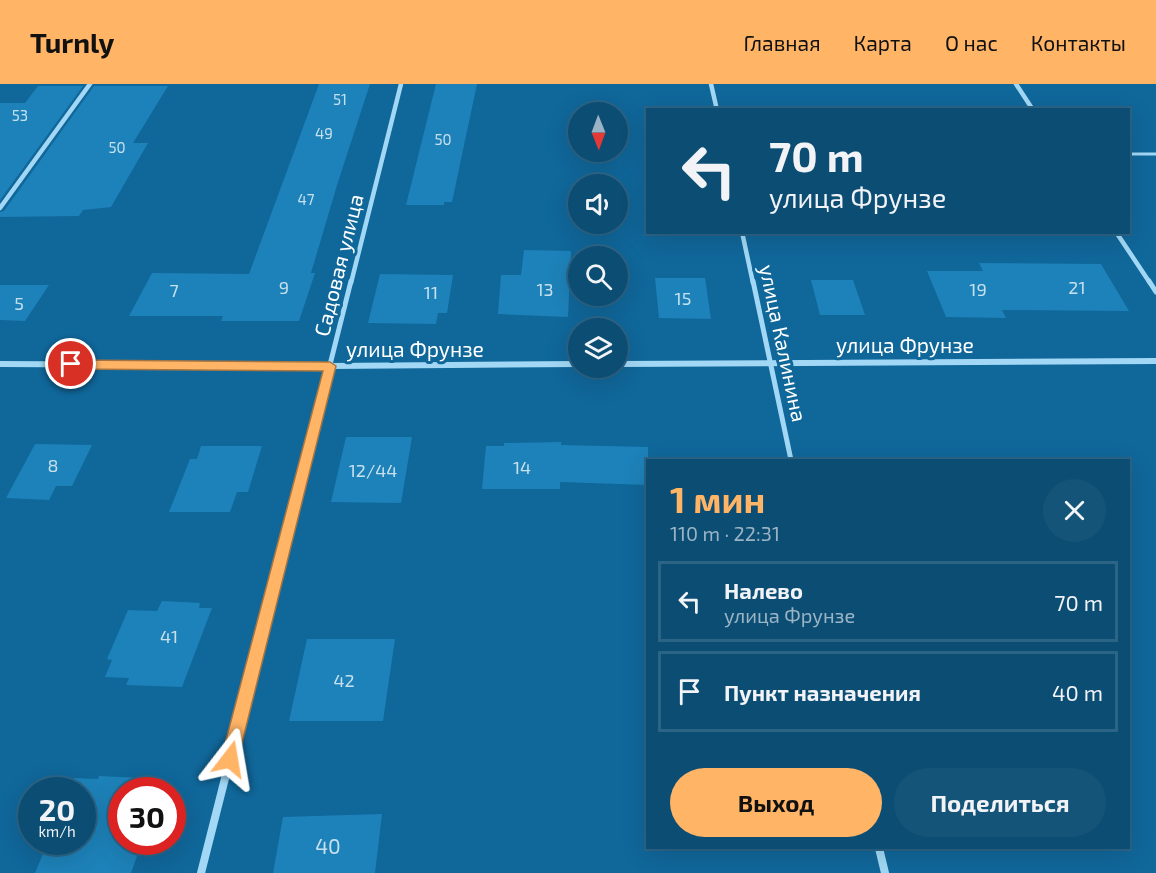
<!DOCTYPE html>
<html lang="ru">
<meta charset="utf-8">
<style>
:root{--surface:#0c4d74;--page:#155479;--text:#f1f3f6;--muted:#9ab4c5;--line:#2c6486;--accent:#ffb466}
body{margin:0;font-family:"Exo 2",sans-serif;background:var(--page);color:var(--text);height:100vh;display:flex;flex-direction:column;font-size:22px;white-space:nowrap}
*{box-sizing:border-box;margin:0}
p{font-size:20px;color:var(--muted)}
.icon{flex:none;width:33px;height:33px;fill:none;stroke:currentColor;stroke-width:2;stroke-linecap:round;stroke-linejoin:round}
.map{position:relative;flex:1;overflow:hidden}
.details{position:absolute;left:646px;top:375px;width:484px;height:390px;display:flex;flex-direction:column;background:var(--surface);border-radius:0px;box-shadow:0 6px 24px #0002,0 0 0 2px var(--line)}
.details>*{flex:none}
.banner{position:absolute;left:646px;top:24px;width:484px;height:126px;border-radius:0px;box-shadow:0 6px 24px #0002,0 0 0 2px var(--line);background:#0c4d74;color:var(--text);overflow:hidden}
.needle{width:39px;rotate:179deg}
.buttons{position:absolute;left:568px;top:18px;display:grid;gap:12px}
.buttons a{display:grid;place-items:center;width:60px;height:60px;border-radius:50%;background:var(--surface);box-shadow:0 6px 24px #0002,0 0 0 2px var(--line);font-size:30px}
.speed{position:absolute;left:18px;top:693px;display:flex;gap:12px;font-size:30px;font-weight:700;text-align:center}
.speed>*{display:grid;place-content:center;width:78px;height:78px;border-radius:50%;background:var(--surface);box-shadow:0 6px 24px #0002,0 0 0 2px var(--line);line-height:1}
.speed small{font-size:15px;font-weight:400}
.speed .limit{border:9px solid #d22;background:#fff;color:#111}
.pin{position:absolute;display:grid;place-items:center;width:51px;height:51px;color:#fff;margin:-26px;border:3px solid #fff;border-radius:50%;box-shadow:0 2px 6px #0007}
.me{position:absolute;width:66px;margin:-33px;rotate:14deg;stroke-linejoin:round;filter:drop-shadow(0 0 4px #0008)}
.turn{display:flex;align-items:center;gap:21px;height:126px;padding:0 24px;font-size:27px}
.turn .icon{width:78px;height:78px;stroke-width:2.5}
.turn b{display:block;font-size:42px;line-height:51px}
.round{display:grid;place-items:center;flex:none;width:63px;height:63px;border-radius:32px;background:var(--page)}
.head{display:flex;align-items:center;justify-content:space-between;height:102px;padding:0 24px}
h1{font-size:36px;font-weight:700;line-height:45px;color:var(--accent)}
.button{display:flex;gap:12px;margin-top:auto;padding:12px 24px}
.button a{flex:1;height:69px;border-radius:36px;background:var(--accent);color:#111;font-size:24px;font-weight:700;line-height:69px;text-align:center}
.button a+a{background:var(--page);color:var(--text)}
ul{padding:0;list-style:none}
li{display:flex;align-items:center;gap:18px;height:81px;margin:0 12px 9px;padding:0 12px;border:3px solid var(--line);border-radius:0px}
li div{flex:1}
li b{display:block;font-size:22px}
li em{font-style:normal}
header{display:flex;align-items:center;gap:36px;box-sizing:border-box;height:84px;padding:0 30px;background:var(--accent);color:#111}
header strong{font-size:28px}
nav{display:flex;gap:33px;margin-inline-start:auto;font-size:21px}
.map>svg:first-child{display:block}
</style>
<header>
<strong>Turnly</strong>
<nav><a>Главная</a><a>Карта</a><a>О нас</a><a>Контакты</a></nav>
</header>
<div class="map">
<svg width="1156" height="789" viewBox="0 0 1156 789">
<rect width="100%" height="100%" fill="#10679a"/>
<path fill="#1d82b9" d="M319,0H370L338,98L311,189H315L299,237H221L223,232H129L152,189L249,190Z
M436,0H477L452,118H444V121H406Z
M38,2H83L0,116V19H25Z
M94,2H168L133,59H148L111,123L83,126L79,132L0,133V128L4,127Z
M524,166L571,167L568,233L498,230L501,191H521Z
M979,179L1101,180L1129,227L1002,226L1006,234L946,233L927,187H983Z
M380,190L453,191L447,229H438L436,240L368,239Z
M655,194H705L711,235L659,234Z
M811,196H853L865,231H820Z
M0,201H49L25,237L0,236Z
M346,353H412L401,419L331,418Z
M561,358V361L648,363V401L560,398V405H482L486,362H504V359Z
M35,360L92,361L72,402H56L49,416L6,414Z
M201,362H262L248,408H237L230,428H169L190,375H197Z
M162,517L200,519L199,524H212L182,603L126,601L129,594L105,593L112,576L107,575L128,526L157,527Z
M307,555H395L383,637H289Z
M99,692L163,695L159,706H122V758H142L131,789H35L48,758H82V706H69L74,694L98,695Z
M382,730L375,789H273L283,733Z"/>
<g fill="none" stroke-linecap="round" stroke-linejoin="round">
<path stroke="#a2d8f5" stroke-width="3" d="M1130,70H1156"/>
<path stroke="#a2d8f5" stroke-width="4.5" d="M711,0L717,26
M1016,0L1033,26
M0,124L90,0
M742,148L753,199
M1116,148L1150,199
M351,199L401,0"/>
<path stroke="#a2d8f5" stroke-width="5" d="M753,197L791,376
M1149,197L1156,208
M286,456L351,197"/>
<path stroke="#a2d8f5" stroke-width="8" d="M879,764L885,789
M201,789L286,454"/>
<path fill="#a2d8f5" fill-rule="evenodd" d="M1156,274V280L618,283V277Z
M0,277L330,279L579,277V283L330,285L0,283Z"/>
</g>
<path fill="#ffb466" stroke="#a67542" stroke-width="1.5" d="M71,276L330,278L336,282L238,675L236,681L230,684L224,681L221,675L323,287L71,285L65,280Z"/>
<g text-anchor="middle" dominant-baseline="central" stroke-width="6" stroke-linejoin="round" paint-order="stroke">
<g font-size="15" fill="#c6e0ee">
<text x="340" y="15">51</text>
<text x="20" y="31">53</text>
<text x="324" y="49">49</text>
<text x="443" y="55">50</text>
<text x="117" y="63">50</text>
<text x="306" y="115">47</text>
</g>
<g font-size="18" fill="#c6e0ee">
<text x="284" y="203">9</text>
<text x="1077" y="203">21</text>
<text x="545" y="205">13</text>
<text x="978" y="205">19</text>
<text x="174" y="206">7</text>
<text x="431" y="208">11</text>
<text x="683" y="214">15</text>
<text x="19" y="219">5</text>
<text x="53" y="381">8</text>
<text x="522" y="383">14</text>
<text x="373" y="386">12/44</text>
<text x="169" y="552">41</text>
<text x="344" y="596">42</text>
</g>
<g font-size="21" fill="#fff" stroke="#10679a">
<text transform="translate(338 181) rotate(-76)">Садовая улица</text>
<text transform="translate(784 259) rotate(78)">улица Калинина</text>
<text x="905" y="260">улица Фрунзе</text>
<text x="415" y="264">улица Фрунзе</text>
</g>
<g font-size="21" fill="#c6e0ee">
<text x="328" y="761">40</text>
</g>
</g>
</svg>
<div class="buttons">
<a><svg class="needle" viewBox="-14 -14 28 28"><path d="M0-13l5 13h-10z" fill="#e53935"/><path d="M0 13l5-13h-10z" fill="#9ab4c5"/></svg></a>
<a><svg class="icon" aria-label="sound" viewBox="0 0 24 24"><path d="M4 9h4l5-4v14l-5-4H4zM17 9q2 3 0 6"/></svg></a>
<a><svg class="icon" aria-label="search" viewBox="0 0 24 24"><circle cx="10" cy="10" r="6"/><path d="M15 15l6 6"/></svg></a>
<a><svg class="icon" aria-label="layers" viewBox="0 0 24 24"><path d="M12 4l9 5-9 5-9-5zM3 14l9 5 9-5"/></svg></a>
</div>
<div class="speed"><div>20<small>km/h</small></div><div class="limit">30</div></div>
<div class="pin" style="left:71px;top:280px;background:#d93025"><svg class="icon" aria-label="arrive" viewBox="0 0 24 24"><path d="M6 21V4h12l-3 4 3 4H6"/></svg></div>
<svg class="me" style="left:230px;top:675px" viewBox="-20 -20 40 40"><path d="M0-17L14 15 0 8-14 15z" fill="#ffb466" stroke="#fff" stroke-width="4"/></svg>
<div class="banner">
<div class="turn"><svg class="icon" aria-label="left" viewBox="0 0 24 24"><path d="M17 20v-9H6M10 6l-5 5 5 5"/></svg><div><b>70 m</b>улица Фрунзе</div></div>
</div>
<section class="details">
<div class="head"><div><h1>1 мин</h1><p>110 m · 22:31</p></div><a class="round"><svg class="icon" aria-label="close" viewBox="0 0 24 24"><path d="M6 6l12 12M18 6L6 18"/></svg></a></div>
<ul>
<li><svg class="icon" aria-label="left" viewBox="0 0 24 24"><path d="M17 20v-9H6M10 6l-5 5 5 5"/></svg><div><b>Налево</b><p>улица Фрунзе</p></div><em>70 m</em></li>
<li><svg class="icon" aria-label="arrive" viewBox="0 0 24 24"><path d="M6 21V4h12l-3 4 3 4H6"/></svg><div><b>Пункт назначения</b></div><em>40 m</em></li>
</ul>
<div class="button"><a>Выход</a><a>Поделиться</a></div>
</section>
</div>
